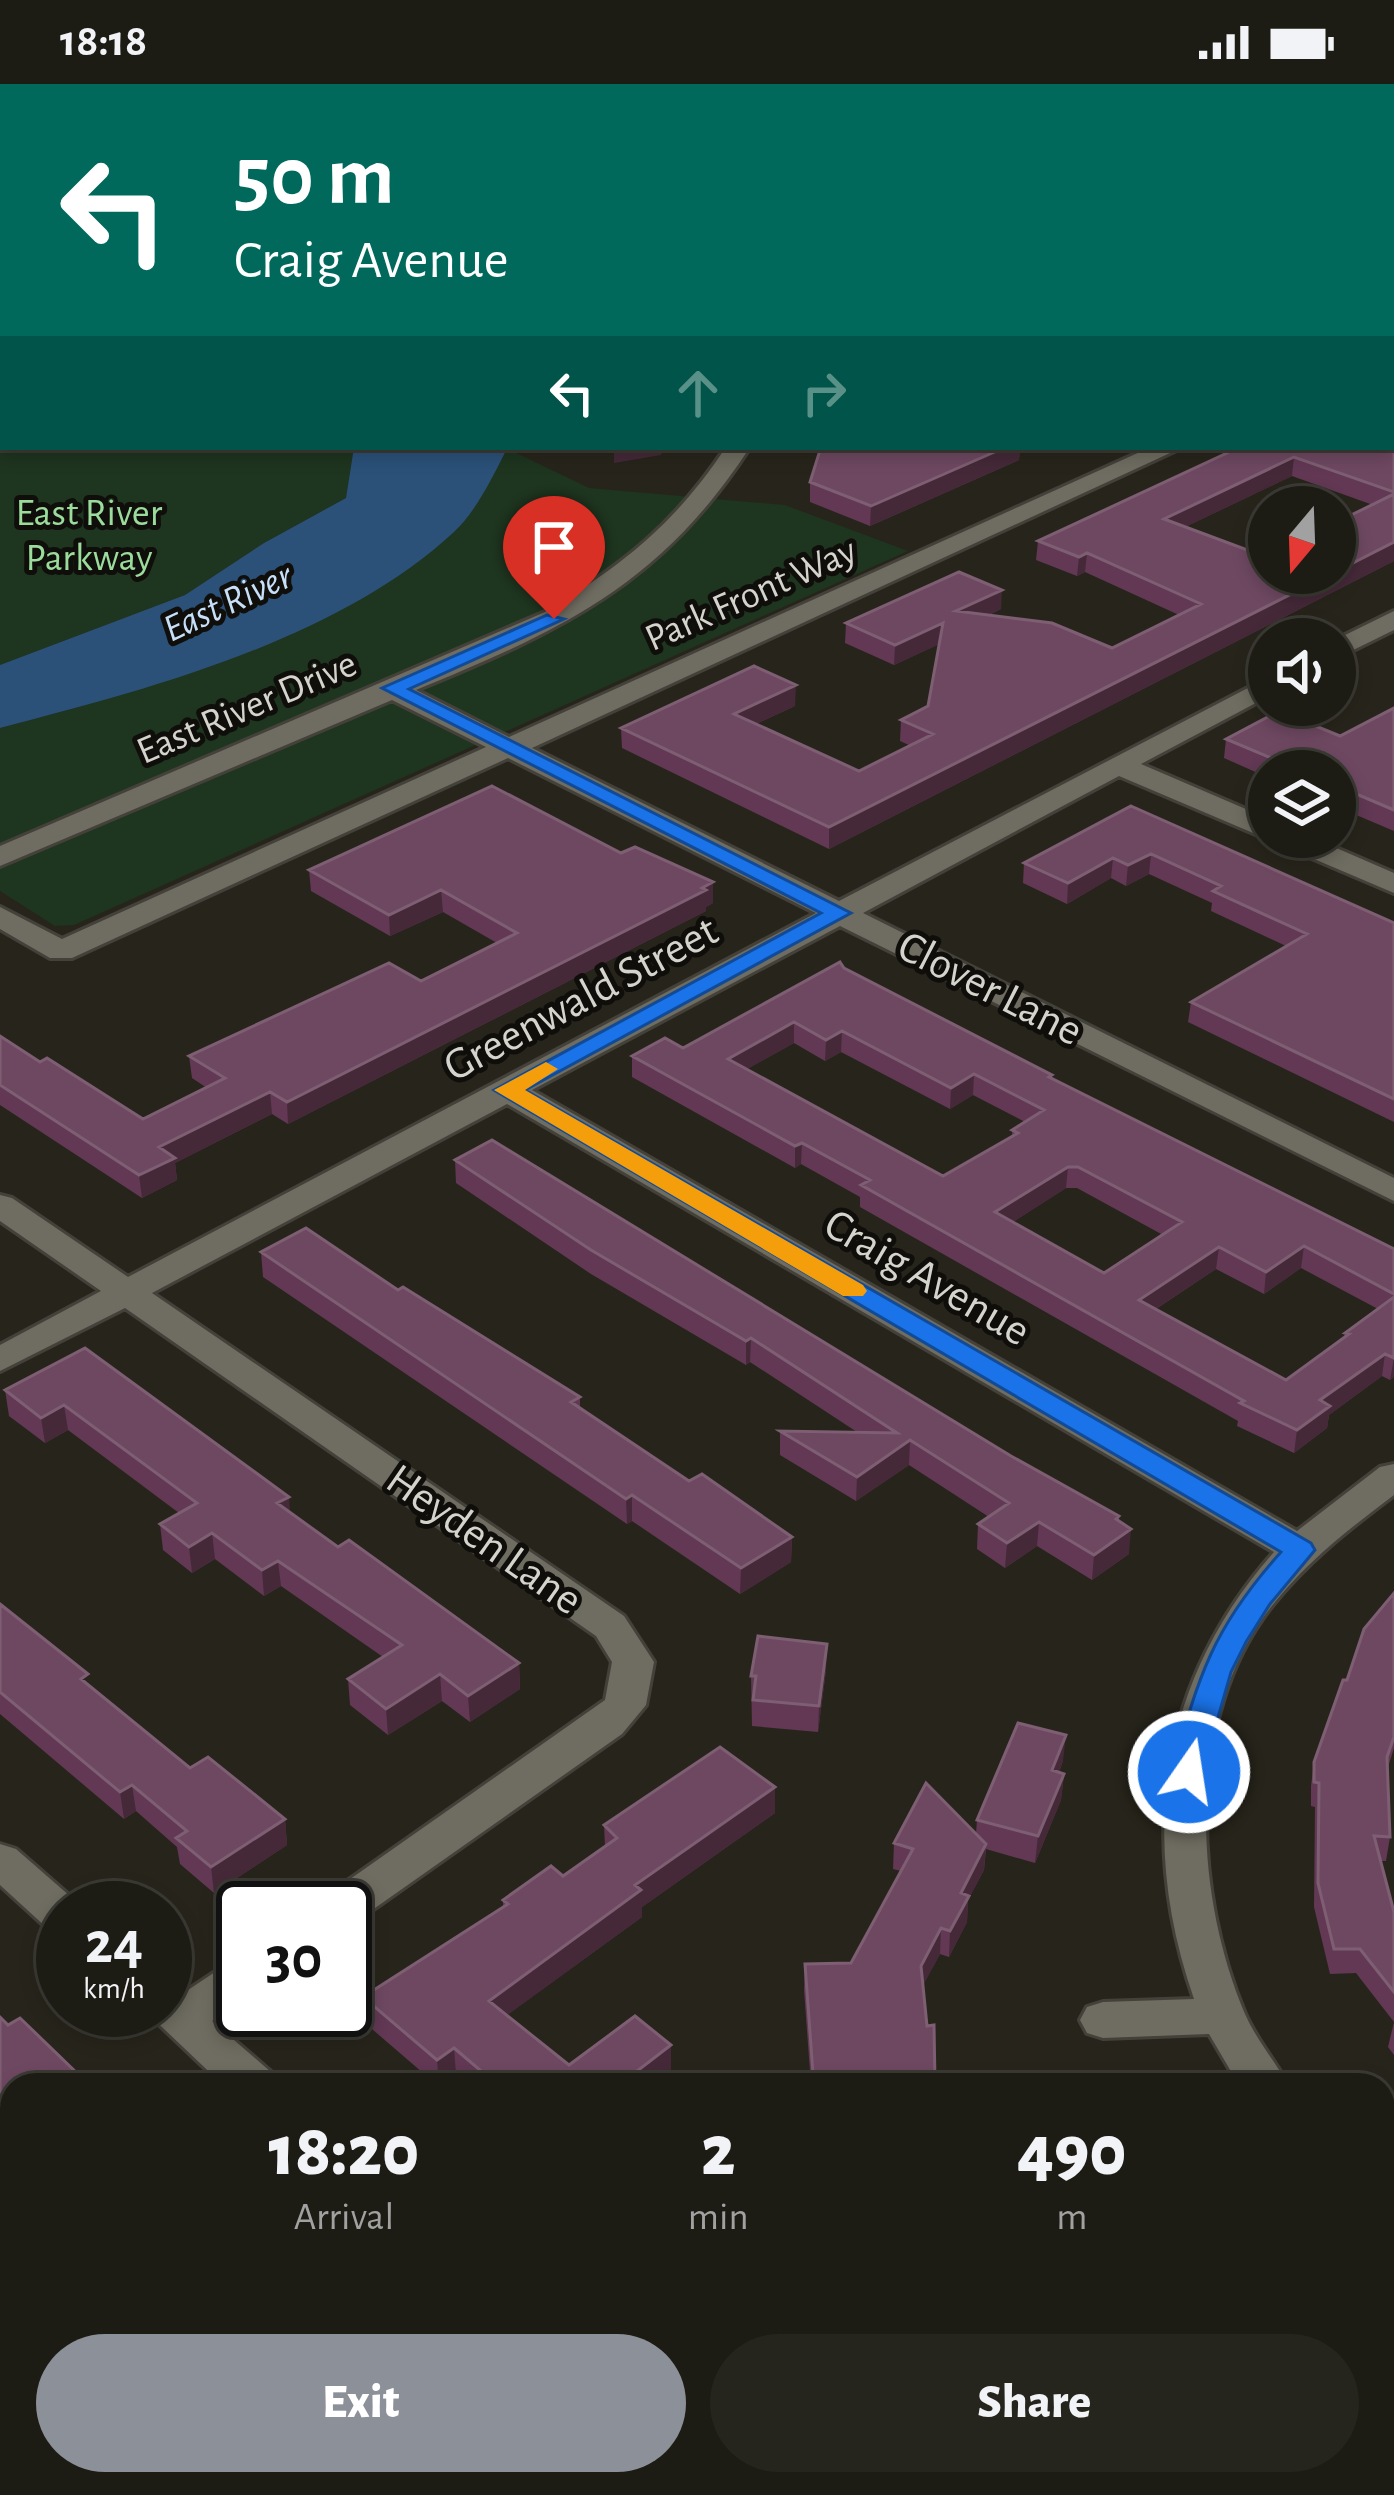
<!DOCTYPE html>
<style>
:root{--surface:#1d1c14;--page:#25251d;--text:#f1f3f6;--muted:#a0a1a0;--line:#3b3a34;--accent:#8c9099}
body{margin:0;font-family:"Alegreya Sans",sans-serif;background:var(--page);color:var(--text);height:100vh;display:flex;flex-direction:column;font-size:45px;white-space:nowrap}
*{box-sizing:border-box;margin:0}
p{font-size:39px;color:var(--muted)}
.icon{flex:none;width:66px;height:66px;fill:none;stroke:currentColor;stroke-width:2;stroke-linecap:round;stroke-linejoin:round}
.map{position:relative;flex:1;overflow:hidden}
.panel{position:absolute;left:0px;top:1989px;width:1395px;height:423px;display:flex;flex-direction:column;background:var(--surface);border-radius:36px 36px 0 0;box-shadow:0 6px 18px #0003,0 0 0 3px var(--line)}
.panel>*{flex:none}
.banner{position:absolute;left:0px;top:0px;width:1395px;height:366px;box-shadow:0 6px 18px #0003,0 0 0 3px var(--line);background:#00695c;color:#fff;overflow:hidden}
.needle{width:78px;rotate:199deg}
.buttons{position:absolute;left:1248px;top:402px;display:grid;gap:24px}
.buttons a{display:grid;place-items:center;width:108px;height:108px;border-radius:50%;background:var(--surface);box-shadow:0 6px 18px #0003,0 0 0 3px var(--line);font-size:60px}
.speed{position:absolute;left:36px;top:1797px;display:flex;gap:24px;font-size:60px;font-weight:700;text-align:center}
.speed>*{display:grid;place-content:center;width:156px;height:156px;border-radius:50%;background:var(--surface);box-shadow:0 6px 18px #0003,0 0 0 3px var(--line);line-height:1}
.speed small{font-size:30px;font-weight:400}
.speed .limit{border:6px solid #111;border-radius:18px;background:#fff;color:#111}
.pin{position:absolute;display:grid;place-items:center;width:102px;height:102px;color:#fff;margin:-123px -51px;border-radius:50% 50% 50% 0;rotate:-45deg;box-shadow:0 0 12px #0007}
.pin .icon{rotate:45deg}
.me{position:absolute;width:132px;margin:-66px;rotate:13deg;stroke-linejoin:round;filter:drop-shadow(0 0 9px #0008)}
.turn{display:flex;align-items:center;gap:42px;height:252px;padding:0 36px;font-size:54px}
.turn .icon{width:156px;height:156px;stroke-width:2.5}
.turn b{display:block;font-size:84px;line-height:102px}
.lanes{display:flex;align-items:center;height:114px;padding:0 36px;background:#0003;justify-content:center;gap:60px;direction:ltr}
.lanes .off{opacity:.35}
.eta{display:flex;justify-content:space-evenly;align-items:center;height:204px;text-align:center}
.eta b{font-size:72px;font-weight:800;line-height:84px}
.button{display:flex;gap:24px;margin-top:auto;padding:24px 36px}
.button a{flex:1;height:138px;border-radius:72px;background:var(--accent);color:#fff;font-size:48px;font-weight:800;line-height:138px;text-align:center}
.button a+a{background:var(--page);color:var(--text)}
.status{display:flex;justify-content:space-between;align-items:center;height:84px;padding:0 60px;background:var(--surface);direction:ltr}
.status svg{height:33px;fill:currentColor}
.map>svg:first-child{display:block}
</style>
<div class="status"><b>18:18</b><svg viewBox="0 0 49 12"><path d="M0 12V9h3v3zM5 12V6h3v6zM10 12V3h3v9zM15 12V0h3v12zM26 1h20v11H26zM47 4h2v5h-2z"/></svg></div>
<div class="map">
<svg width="1394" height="2411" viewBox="0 0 1394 2411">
<rect width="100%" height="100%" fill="#27251b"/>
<path fill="#1e351f" d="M0,0L83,3H3V363H354L346,414L264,459L185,511L0,581Z
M508,365L589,404L785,421L908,467L74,841L55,842L0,807V644L83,622L457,446Z"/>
<path fill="#2b5179" d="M354,363H508C494,390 476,428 454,448C337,556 150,605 0,644V581L185,511L264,459L346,414Z"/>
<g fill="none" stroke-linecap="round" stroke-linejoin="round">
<g stroke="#434139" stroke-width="6">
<path id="street" d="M1392,279L1394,280V294L1392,293Z
M726,363H750C661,500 563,546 416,606L509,653L1151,363H1183L532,664L839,817L1269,593V612L1141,680L1269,735V753H1311L1394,789V809L1119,692L863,829L1394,1094V1117L840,842L532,1006L1297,1447L1380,1383L1394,1380V1411C1349,1445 1306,1478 1271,1523C1185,1633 1193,1807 1245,1930C1256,1955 1275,1977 1288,2001H1239L1209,1950L1103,1954L1087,1949L1080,1936L1087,1923L1103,1918L1194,1915C1138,1753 1159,1598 1274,1468L507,1020L152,1209L624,1532L654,1578L646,1621L622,1650L358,1836L345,1840V1824H320L326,1812L605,1616L612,1578L596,1552L125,1224L0,1287V1261L101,1207L0,1137V1111L12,1114L128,1193L816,829L508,674L72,874H50L0,845V823L62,855L486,663L392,616L0,782V762L545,528C623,481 675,440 726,363Z
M1394,527V546L1335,575V556Z
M0,1760L16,1765L79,1820L81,1824H63V1849L47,1844L0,1801Z
M243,1875V1915L212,1937L271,1988L278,2001H223L144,1926H165V1904L182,1910L227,1880Z
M1383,2133L1394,2136V2184L1383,2181Z
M678,2400H738L743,2411H683Z"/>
</g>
<use href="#street" fill="#6f6d61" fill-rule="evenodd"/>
</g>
<path fill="#623854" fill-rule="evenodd" d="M1394,309V477L829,765L622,664L621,644L795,622L756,640L859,687L911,662L900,657L901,636L928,622L939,560L894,581L845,559L846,539L1001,525L989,531L1112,564L1179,531L1085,488L1077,492L1036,476L1038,457ZM1292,392L1373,421L1266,473L1185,443Z
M821,363H1020L1019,376L870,442L810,418V398Z
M1394,624V747L1335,722V687H1269V694L1224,674L1226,655L1340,652Z
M1131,722L1394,839V1038L1188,938L1191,918L1286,862L1211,827L1212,819L1149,790L1126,802L1111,794L1067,820L1023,799L1024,779Z
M309,786L713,819L706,823V827L288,1040L272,1030L175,1079L177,1096L142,1114L0,1021V952L40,978L143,1035L207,1004L192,994L189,972L421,897L497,859L443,828L390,852L311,807Z
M844,884L1052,995L1394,1165V1293L1390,1296L1382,1292L1329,1331L1327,1344L1294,1369L1237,1342L1238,1337L860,1123V1113L801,1080L795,1084L632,993V972L683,964ZM794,959L825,977L841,968L950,1025L973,1011L1025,1038L1012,1046V1052L943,1092L747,985ZM1066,1104H1077L1163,1151L1104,1189L1013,1138ZM1301,1184L1378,1225L1345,1249L1344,1253L1286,1296L1156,1225L1216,1185L1264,1210Z
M455,1076L1011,1372L1119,1432V1437L1129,1470L1092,1496L1037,1462L1005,1484L977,1465L978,1440L989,1433L909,1381L856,1417L780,1371V1347L857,1348L750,1278L746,1281L591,1190L456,1099Z
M261,1168L398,1206L580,1313V1324L689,1397L792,1453L791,1478L740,1510L632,1437L627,1440L263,1193Z
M85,1264L290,1429L338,1463L519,1579L520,1605L470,1638L442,1617L388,1651L350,1621L348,1595L383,1573L281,1502L264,1512L215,1475L192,1489L163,1466L160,1440L179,1429L68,1346L45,1359L9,1332L5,1306Z
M1394,1509V1664L1388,1683L1390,1753L1386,1777H1381L1394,1828V1971L1388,1963L1394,1938L1356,1889L1330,1890L1314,1823L1315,1723L1311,1722V1702L1314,1678L1347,1596Z
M0,1520L89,1602L190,1684L285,1735L287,1761L214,1809L180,1780L177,1763L136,1727L124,1735L0,1630Z
M826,1586L818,1648L752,1642L751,1592Z
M1063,1677L1059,1688L1064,1690L1061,1716L1035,1779L986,1765L984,1786L968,1816L967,1838L949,1873L940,1870L923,1901L927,1942L934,1941L935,2001H811L804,1906L805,1880L851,1879L901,1787L893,1785L894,1759L976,1750L977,1736Z
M775,1729L642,1823V1833L507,1931L569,1981L671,1988L654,2001H468L456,1990L441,2001H437L365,1939L363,1913L503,1823V1816L563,1792L605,1763L604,1741Z
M0,1933L12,2001V2065L0,2053Z
M1383,2301L1394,2312V2409L1392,2411H1374L1361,2400H1383Z
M154,2400H261L262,2411H162Z
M377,2400H516L527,2411H388Z
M1209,2400H1262L1252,2411H1224Z"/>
<path fill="#452938" d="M614,363H664L661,371L614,379Z
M1006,363H1020L1019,376L870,442L871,422Z
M1294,373L1292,392L1162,454L1164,435Z
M1394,458V477L829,765V743Z
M1087,469L1085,488L1077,492L1079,473Z
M1002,506L1001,525L955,546L956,527Z
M943,539L942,559L894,581L895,561Z
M796,601L795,622L734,650V630Z
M1151,770L1149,790L1126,802L1128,781Z
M1113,774L1111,794L1067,820L1068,799Z
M713,798V819L706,823V827L288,1040L287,1018Z
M441,806L443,828L390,852L389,831Z
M794,938V959L728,996V975Z
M842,947L841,968L825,977L826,956Z
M974,990L973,1011L950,1025L951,1004Z
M270,1008L272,1030L175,1079L177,1096L142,1114L139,1091L159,1063Z
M802,1059L801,1080L795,1084V1062Z
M1068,1083L1066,1104L994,1150L995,1128Z
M1304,1162L1301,1184L1264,1210L1266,1188Z
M1219,1163L1216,1185L1136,1238L1139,1216Z
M751,1254L750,1278L746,1281V1257Z
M1385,1270L1382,1292L1329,1331L1327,1344L1294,1369L1297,1346L1320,1316Z
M1394,1274V1293L1390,1296Z
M64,1321L68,1346L45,1359L41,1334Z
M910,1356L909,1381L856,1417L857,1393Z
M632,1411V1437L627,1440L626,1415Z
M289,1413L291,1438L277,1419Z
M1119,1432L1117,1455L1131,1445L1129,1470L1092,1496L1094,1471Z
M1039,1438L1037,1462L1005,1484L1007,1459Z
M212,1449L215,1475L192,1489L189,1463Z
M792,1453L791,1478L740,1510L741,1484Z
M278,1477L281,1502L264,1512L262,1486Z
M827,1560L826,1586L818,1648L819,1622Z
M519,1579L520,1605L470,1638L468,1612Z
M440,1590L442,1617L388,1651L386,1625Z
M1066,1651L1063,1677L1050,1713L1052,1686Z
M1064,1690L1061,1716L1035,1779L1038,1752Z
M132,1701L136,1727L124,1735L120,1708Z
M775,1703V1729L642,1823V1833L491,1943L489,1917L635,1801Z
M285,1735L287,1761L214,1809L211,1783Z
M986,1760L984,1786L968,1816L967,1838L949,1873L950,1847L961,1809Z
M941,1844L940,1870L920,1907L921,1882Z
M671,1961V1988L654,2001H619Z
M454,1964L456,1990L439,2001L437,1976Z
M1394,2391V2409L1385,2411L1388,2397Z
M257,2400H261L262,2411H243Z
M1245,2400H1262L1252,2411H1243Z"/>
<path fill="#6e4861" stroke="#7e5e72" stroke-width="3" fill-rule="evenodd" d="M937,0H1394V101L1392,102V3H928Z
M1392,119H1394V235L1392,234Z
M1392,308L1394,309V408L1294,373L1164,435L1266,473L1269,472V489H1333L829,743L621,644L754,582L796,601L734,630L859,687L933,650L901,636L928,622L943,539L895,561L846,539L959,488L1002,506L956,527L1052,539L1112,564L1201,520L1087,469L1079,473L1038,457L1240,363H1392Z
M821,363H1006L871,422L810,398Z
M1394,410V458L1335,488V439Z
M1394,624V726L1335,701V687H1302L1226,655L1279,627L1340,652Z
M492,702L621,769L635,763L713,798L702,804L706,806L287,1018L270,1008L159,1063L175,1074L139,1091L0,1001V952L40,978L47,974L143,1035L225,994L189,972L389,879L421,897L517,849L441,806L389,831L309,786Z
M1131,722L1394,839V1015L1191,918L1307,850L1213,807L1221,802L1151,770L1128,781L1113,774L1068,799L1024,779Z
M840,878L844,884L1052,991L1049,993L1394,1165V1210L1304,1162L1266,1188L1219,1163L1139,1216L1286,1296L1349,1250L1345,1249L1394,1213V1274L1385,1270L1320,1316L1330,1322L1297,1346L1240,1319L1244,1317L861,1101L870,1096L802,1059L795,1062L632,972L665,954L683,964ZM794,938L826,956L842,947L951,1004L974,990L1044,1026L1012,1046L1018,1049L943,1092L728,975ZM1068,1083H1078L1182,1138L1104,1189L995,1128Z
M492,1056L1011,1372L1119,1432L1116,1435L1131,1445L1094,1471L1039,1438L1007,1459L978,1440L1009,1419L910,1356L857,1393L780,1347L897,1349L751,1254L746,1257L591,1166L455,1076Z
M306,1144L398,1206L403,1203L580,1313L571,1318L689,1397L702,1390L792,1453L741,1484L632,1411L626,1415L261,1168Z
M85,1264L289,1413L277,1419L338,1463L349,1456L519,1579L468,1612L440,1590L386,1625L348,1595L402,1561L278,1477L262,1486L212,1449L189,1463L160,1440L197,1419L64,1321L41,1334L5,1306Z
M1394,1509V1653L1387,1673L1390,1753L1374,1752L1394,1828V1908L1360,1865H1334L1318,1799L1319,1699L1314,1698V1678L1343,1596H1347L1364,1545Z
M0,1520L88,1590L81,1595L190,1684L208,1673L285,1735L211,1783L176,1754L187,1747L132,1701L120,1708L0,1608Z
M758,1552L827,1560L819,1622L753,1616L756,1592H751Z
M1018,1639L1066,1651L1052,1686L1064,1690L1038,1752L977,1736Z
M720,1663L775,1703L635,1801L641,1806L489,1917L569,1981L635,1932L671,1961L619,2001H512L502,1993L494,1998L454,1964L437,1976L363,1913L508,1820L503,1816L551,1782L563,1792L617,1754L604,1741Z
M926,1699L986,1760L961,1809L969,1812L950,1847L941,1844L921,1882L927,1942L934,1941L935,1999L865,2000L863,1989L813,1990L805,1880L851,1879L913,1765L894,1759Z
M0,1933L8,1941L20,1934L84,1996L78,2001H12V2044L0,2032Z
M1383,2301L1394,2312V2391L1388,2397L1383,2393Z
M162,2400H257L243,2411H173Z
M400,2400H516L527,2411H410Z
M973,2400H1060L1073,2411H961Z"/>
<path fill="#1a73e8" stroke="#114b97" stroke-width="3" d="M547,531L564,535L409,605L851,829L525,1006L1311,1459L1315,1466L1270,1520L1246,1558L1231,1588L1200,1696H1177L1172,1688C1199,1591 1212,1545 1281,1468L494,1006L821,829L382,604Z"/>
<path fill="#f59e0b" d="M546,978L558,985L525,1006L863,1201L867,1207L863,1212H843L494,1006Z"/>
<g text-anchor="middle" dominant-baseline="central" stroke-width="10" stroke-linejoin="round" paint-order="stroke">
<g font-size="39" fill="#9bdb9c" stroke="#0f0e0a">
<text x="89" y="429">East River<tspan x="89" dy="45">Parkway</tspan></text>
</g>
<g font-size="39" fill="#d4d3cc" stroke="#0f0e0a">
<text transform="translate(751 511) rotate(-24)">Park Front Way</text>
<text transform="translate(247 624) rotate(-23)">East River Drive</text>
</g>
<g font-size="39" font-style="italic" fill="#c7dff9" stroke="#0f0e0a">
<text transform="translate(228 519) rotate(-25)">East River</text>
</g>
<g font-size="45" fill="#d4d3cc" stroke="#0f0e0a">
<text transform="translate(990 905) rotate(27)">Clover Lane</text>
<text transform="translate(581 915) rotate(-28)">Greenwald Street</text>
<text transform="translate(927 1194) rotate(30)">Craig Avenue</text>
<text transform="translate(484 1456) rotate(35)">Heyden Lane</text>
</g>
</g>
</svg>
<div class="buttons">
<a><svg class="needle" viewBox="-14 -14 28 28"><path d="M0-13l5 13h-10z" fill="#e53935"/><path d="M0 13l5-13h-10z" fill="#a0a1a0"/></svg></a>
<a><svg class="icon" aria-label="sound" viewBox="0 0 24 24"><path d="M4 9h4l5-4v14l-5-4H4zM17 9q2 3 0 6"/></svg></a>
<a><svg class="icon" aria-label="layers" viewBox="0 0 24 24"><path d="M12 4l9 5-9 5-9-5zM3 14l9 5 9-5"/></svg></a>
</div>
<div class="speed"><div>24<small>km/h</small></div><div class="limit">30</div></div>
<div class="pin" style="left:554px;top:535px;background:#d93025"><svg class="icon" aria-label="arrive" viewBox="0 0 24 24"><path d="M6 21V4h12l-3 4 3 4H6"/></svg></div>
<svg class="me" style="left:1189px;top:1688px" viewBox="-20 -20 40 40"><circle r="17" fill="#1a73e8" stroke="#fff" stroke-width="3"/><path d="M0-11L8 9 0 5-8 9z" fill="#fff"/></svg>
<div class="banner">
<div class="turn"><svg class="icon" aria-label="left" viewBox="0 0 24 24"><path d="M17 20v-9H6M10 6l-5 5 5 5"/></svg><div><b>50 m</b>Craig Avenue</div></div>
<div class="lanes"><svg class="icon" aria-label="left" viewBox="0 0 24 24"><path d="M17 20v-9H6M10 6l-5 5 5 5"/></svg><svg class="icon off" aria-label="ahead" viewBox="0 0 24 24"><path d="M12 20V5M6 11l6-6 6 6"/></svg><svg class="icon off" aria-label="right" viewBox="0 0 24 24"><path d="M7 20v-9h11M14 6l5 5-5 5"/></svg></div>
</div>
<section class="panel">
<div class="eta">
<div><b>18:20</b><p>Arrival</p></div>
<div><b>2</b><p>min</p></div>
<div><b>490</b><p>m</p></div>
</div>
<div class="button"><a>Exit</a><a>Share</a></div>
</section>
</div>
